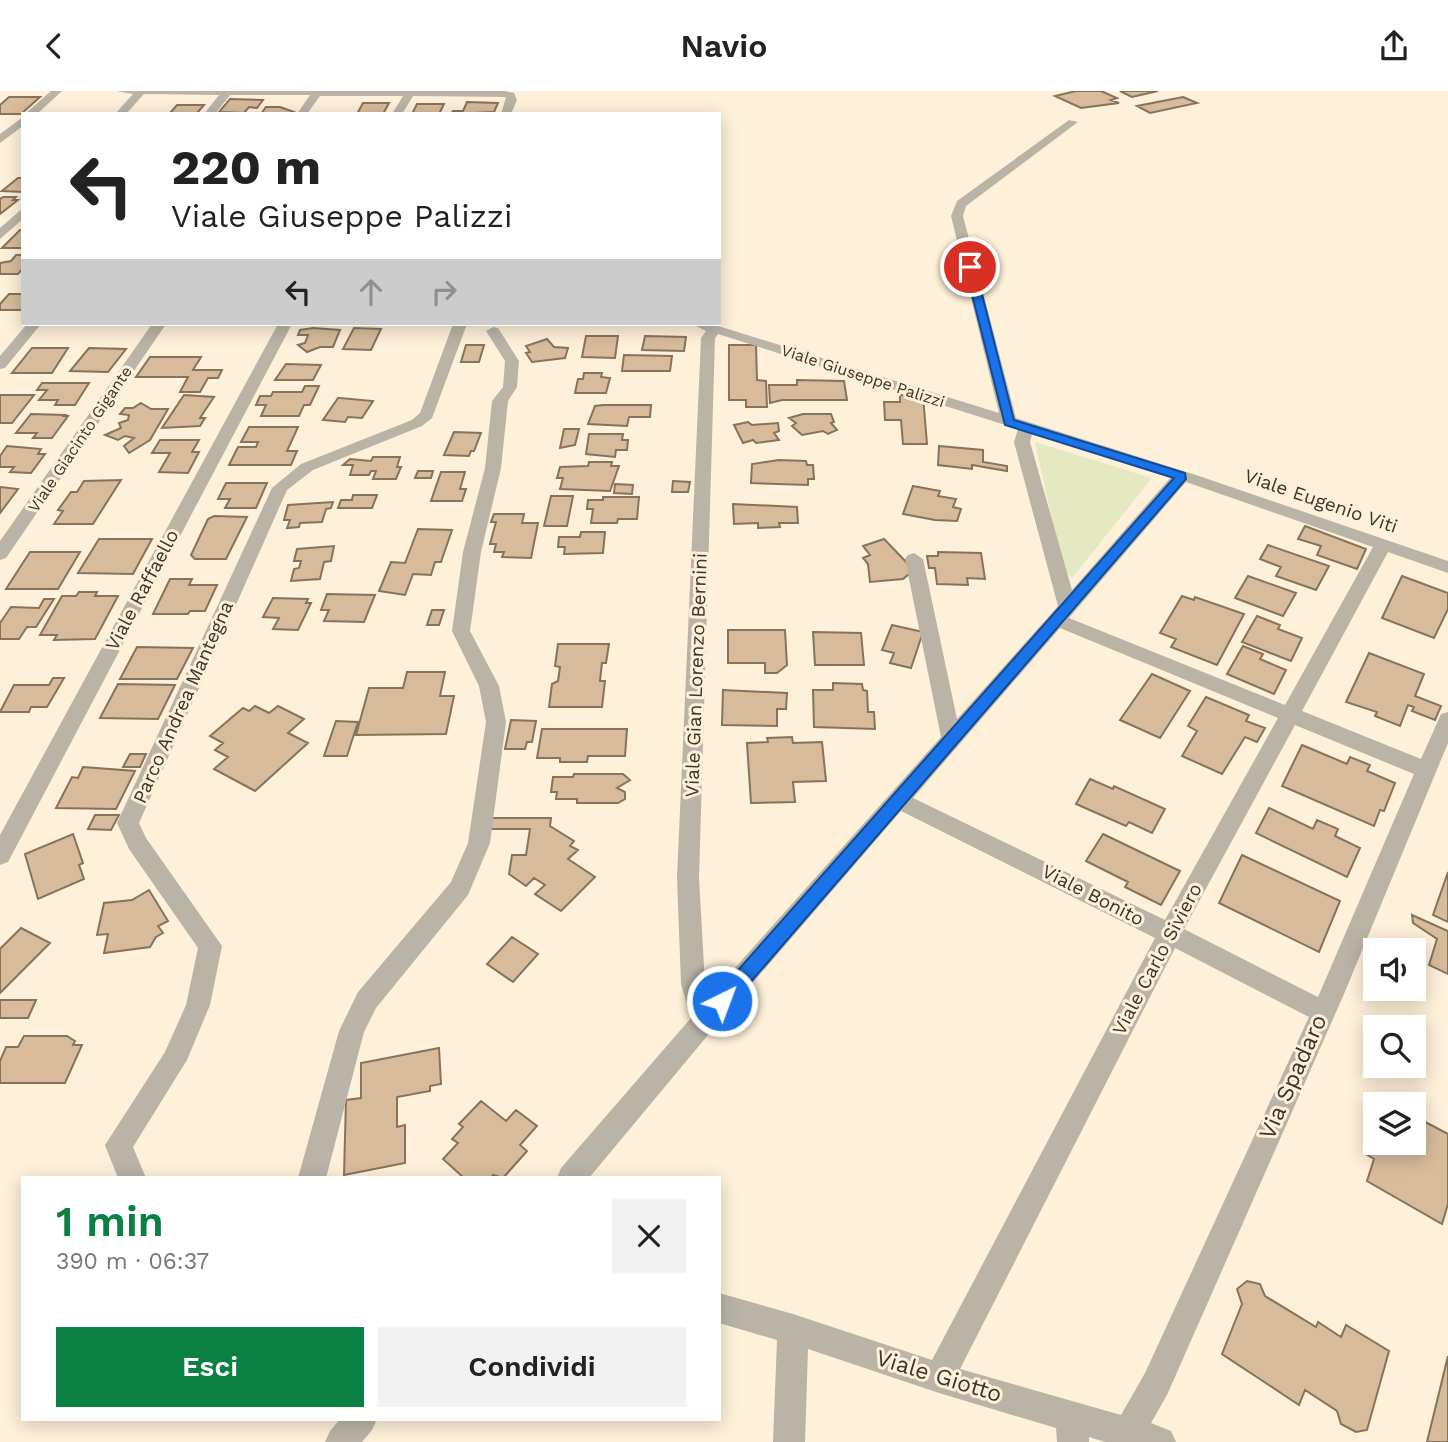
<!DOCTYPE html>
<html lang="it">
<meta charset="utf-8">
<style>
:root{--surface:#fff;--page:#f2f2f2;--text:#222;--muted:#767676;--accent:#0b8043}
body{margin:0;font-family:"Work Sans",sans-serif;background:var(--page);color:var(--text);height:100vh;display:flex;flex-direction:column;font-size:26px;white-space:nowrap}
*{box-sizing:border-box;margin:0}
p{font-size:23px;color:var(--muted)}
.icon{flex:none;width:38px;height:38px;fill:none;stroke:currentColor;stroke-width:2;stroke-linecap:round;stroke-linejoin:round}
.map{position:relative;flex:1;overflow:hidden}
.panel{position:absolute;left:21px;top:1085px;width:700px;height:245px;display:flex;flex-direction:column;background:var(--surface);border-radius:0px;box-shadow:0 4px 18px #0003}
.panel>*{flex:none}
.guide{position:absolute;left:21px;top:21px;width:700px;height:214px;border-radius:0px;box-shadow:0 4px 18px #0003;background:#fff;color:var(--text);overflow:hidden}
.fabs{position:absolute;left:1363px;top:847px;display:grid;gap:14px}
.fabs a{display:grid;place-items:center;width:63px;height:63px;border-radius:0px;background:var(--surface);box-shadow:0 4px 18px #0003;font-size:35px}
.pin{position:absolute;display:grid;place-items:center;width:60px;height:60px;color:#fff;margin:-30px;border:4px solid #fff;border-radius:50%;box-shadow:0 2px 7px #0007}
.me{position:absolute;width:77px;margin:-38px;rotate:42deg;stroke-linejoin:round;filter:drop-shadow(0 0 5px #0008)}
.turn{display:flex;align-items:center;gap:24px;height:147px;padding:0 35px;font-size:32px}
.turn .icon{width:91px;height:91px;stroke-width:2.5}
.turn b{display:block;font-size:49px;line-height:60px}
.lanes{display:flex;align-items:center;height:66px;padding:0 35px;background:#0003;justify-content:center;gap:35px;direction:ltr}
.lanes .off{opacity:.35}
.round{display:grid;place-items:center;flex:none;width:74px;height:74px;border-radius:0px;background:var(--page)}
.headline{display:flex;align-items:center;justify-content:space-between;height:119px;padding:0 35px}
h1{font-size:42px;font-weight:600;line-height:52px;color:var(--accent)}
.primary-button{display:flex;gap:14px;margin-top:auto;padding:14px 35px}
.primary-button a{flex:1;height:80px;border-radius:0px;background:var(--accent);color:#fff;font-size:28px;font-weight:600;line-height:80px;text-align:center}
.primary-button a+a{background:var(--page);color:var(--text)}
header{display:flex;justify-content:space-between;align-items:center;height:91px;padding:0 35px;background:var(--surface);font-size:32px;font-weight:600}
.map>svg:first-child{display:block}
</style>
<header><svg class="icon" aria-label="back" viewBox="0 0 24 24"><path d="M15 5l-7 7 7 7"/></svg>Navio<svg class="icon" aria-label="share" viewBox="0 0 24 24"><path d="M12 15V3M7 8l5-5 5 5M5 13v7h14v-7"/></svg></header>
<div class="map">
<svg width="1448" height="1351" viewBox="0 0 1448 1351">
<rect width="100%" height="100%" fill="#fef0d9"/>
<path fill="#e5e9c1" d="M1035,351L1152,387L1072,487L1063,478Z"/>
<path fill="#d7bb9b" stroke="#87735c" stroke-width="2" d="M1076,0H1101L1117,7L1111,9L1119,12L1081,17L1055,5Z
M1120,0H1158L1132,6Z
M9,6H40L21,23H0V14Z
M1183,6L1197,12L1150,22L1137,15Z
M230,8L263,9L257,17L249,16L244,22L219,21Z
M467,11L498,12L494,21L451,23L453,20H463Z
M363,12H389L383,23H357Z
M417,13H444L439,23H412Z
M177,14H204L197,22H203H170Z
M266,16H280L294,21L292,23H261Z
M18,87H23V101L2,100Z
M3,106H16L13,109H18L0,123V108Z
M20,139H23V157H2Z
M16,164H23V177L18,183H0V172L11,170Z
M9,203H23V219H0V213Z
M313,237L340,239L333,256H320L307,261L298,254L305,252L308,244H298L300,239Z
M354,237L381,238L371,259L343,258Z
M586,245H618L615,267L582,266Z
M645,245L686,246L684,260L642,259Z
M547,248L554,256L568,257L565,267L532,271L526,262L530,261L526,255Z
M466,254H484L479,271H461Z
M729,254H756L757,289L766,290L767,316H746V309H729Z
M32,257H68L52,282H12Z
M89,257L126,258L108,281L70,280Z
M624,264L672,265L670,280H622Z
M150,266H201L193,279H222L218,287H208L200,301H180L188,286H136Z
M286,273L321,274L313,289H275Z
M584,282H602L601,286L610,287L606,302H575L578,288H583Z
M797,289L844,290L847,309H782L770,312L769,294H797Z
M42,292H89L75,314H55L58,309H39L47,299H37Z
M305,295H319L310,314H304L299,325H261L266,314H256L260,305H271L273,301H302Z
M0,304H34L12,332H0Z
M184,304L214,306L200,327H205L200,335L162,337Z
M900,304L923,305L927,353H903L901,329H885L884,311H900Z
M338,307H340L373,310L362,327L348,326L345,331L323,329Z
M141,312L151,318H168L150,349L129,362L124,355L134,347L125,345L118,349L105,344L121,337L119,332L128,329L129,324L120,323L125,317H133Z
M603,314H651L650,326H629L627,335L588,333L595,315Z
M31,323L65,324L64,325H68L52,347H33L37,342H16Z
M803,323H831L834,331L831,332L837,339L828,343L823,340L802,344L792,335L796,332L789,327Z
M748,331L752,334L778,332L779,340L774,342L779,349L756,352L753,349L743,352L734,334Z
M249,336H298L287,360H297L291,374H229L238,356H256L258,351H241Z
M564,338H579L575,354L560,357Z
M454,341L481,342L474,360H471L469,365L444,364Z
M589,343H623L622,349H628L627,359H616L615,366L586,363Z
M160,349H199L192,361H199L188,382L159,381L170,362H152Z
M7,355L41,358L38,363H45L31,382L10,381L14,376H0V365Z
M939,355L983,359V371L1007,375V380L972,374V378L938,374Z
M373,366H400L397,376H401L396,388H373L376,380H371L369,384H350L353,374H343L350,368L371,370Z
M779,369L806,370L807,374H813L814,388H808V394L751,392L752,373Z
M589,371H612L611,375H619L610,400L560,398L563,387H557L560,376L588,375Z
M418,380H433L431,387H415Z
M441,381H465L460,398H466L462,410H431Z
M121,389L93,433H54L63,420L58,419L71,401H77L84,390Z
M673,390L690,391L688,401H672Z
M226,392H267L256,417H225L230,408H218Z
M615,393L633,394L632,403L614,402Z
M913,395L940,400L938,405L956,408L953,416L961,418L957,430L935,429L903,423Z
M0,396L18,398L0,422Z
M353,404H377L372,417H338L341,409H352Z
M551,405H573L567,435H544Z
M603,406H639L637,428H618L617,432H591L593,418H587L588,409H603Z
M333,411L331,417L326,418L322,431L300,432L299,436L287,437L290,429H284L288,414Z
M733,413L797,416L798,432H779L780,436L758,437V432L734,433Z
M494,423H524L522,432H538L531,467L502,466L504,461H494L496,453H490L496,431H491Z
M214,425L247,426L226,468H195L191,464L208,428Z
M1305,435L1366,458L1357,478L1317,464L1321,455L1298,448Z
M418,438L452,439L441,471H435L431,484L413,483L405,504L379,500L391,471L405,472Z
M581,441H605L603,462L564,463L565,456H558L559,446H580Z
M99,448H152L133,483L78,482Z
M884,448L909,474V483L903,488L870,491L868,473L863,467L870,464L863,455Z
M1268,454L1329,475L1316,499L1276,485L1281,476L1260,468Z
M334,455L331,470L324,471L320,488L291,490L294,478L299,477L301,470H294L297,458Z
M30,461H80L58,498H6Z
M938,461L981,462L985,488L967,487L968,494L937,493L935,477H929L927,465H938Z
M1248,485L1296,502L1283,525L1235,507Z
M1402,485L1448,502V518L1434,547L1382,527Z
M170,488H192L189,494H217L205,520H190L188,523H153Z
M79,501H97L95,505H118L95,548L54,549L57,544H40L62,505H76Z
M327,503L375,504L364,531L324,530L329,519H321Z
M1182,505L1194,509L1195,506L1244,523L1217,574L1171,556L1176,548L1160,542Z
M273,507L308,508L306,512H311L298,539L273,538L279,527L263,526Z
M44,508H54L36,536H27L19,548H0V532L11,516L39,517Z
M432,519H444L439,534H427Z
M1257,525L1280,534L1278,538L1302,547L1291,570L1242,551Z
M892,534L923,541L911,577L890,572L894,562L882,559Z
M728,539H785L787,574L777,582H765V572H728Z
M813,541L861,542L864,574H815Z
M558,553H609L606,572H602L600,590H605L602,616H549L552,593L558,590L560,576L555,575Z
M1243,555L1263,563L1260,568L1286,579L1274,603L1227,583Z
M137,556L193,557L177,588H120Z
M1369,562L1424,583L1415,605L1441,615L1435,629L1412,620L1414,616L1408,614L1400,635L1375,625L1377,621L1346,611Z
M407,581H445L440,605H454L446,643L356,644L369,597H403Z
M1152,583L1190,600L1160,647L1120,629Z
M53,587H64L47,616H31L29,621H0L14,594H49Z
M833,592L862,593L863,599L867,600L868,621H874L875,638L814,636L813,599H833Z
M118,593L175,594L158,628L100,627Z
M723,599L787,602L786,618H777V635L722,634Z
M1206,606L1249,624L1246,630L1265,637L1257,651L1245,646L1222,683L1182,665L1197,640L1188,635Z
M255,615L269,622L278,615L304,628L288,642L308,652L255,700L214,678L228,666L215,659L223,652L210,645L243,617L249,620Z
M511,629L536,630L532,651H527L525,658H505Z
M336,630L358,631L347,665H324Z
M542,638H627L625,665H588L587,671H560V667H537Z
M792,646L793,652L822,651L826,690L793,691L795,711L751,712L747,652L768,651L767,647Z
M1302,654L1347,673L1350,666L1370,674L1367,680L1395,692L1384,720L1380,719L1374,735L1282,695Z
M130,663H146L140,676H123Z
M83,676L135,680L116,718L56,717L72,686L78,687Z
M574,683H623L630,689L617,697L625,701V708L618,712H577V708H556L557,701H551L553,686H573Z
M1090,688L1113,698L1114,695L1165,718L1152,742L1129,731L1126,735L1076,713Z
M1269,717L1313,738L1317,729L1338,738L1335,745L1360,757L1347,786L1256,742Z
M95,724H119L111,739L88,738Z
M491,727H551L550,735L574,750L570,755L578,759L568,768L595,786L561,820L535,803L545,794L534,787L526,795L509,783L512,764H526L530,738H490Z
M73,743L83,772L79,774L84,788L38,808L25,763Z
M1103,743L1180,780L1161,814L1125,796L1128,791L1086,770Z
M1242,764L1340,810L1319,861L1219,812Z
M1448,781V831L1433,824Z
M149,799L168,830L158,835L163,842L156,846L150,856L104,862L108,843L97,844L104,812L132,809Z
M1412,824L1448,840V883L1429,874L1437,848L1413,832Z
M21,837L50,852L0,902V858Z
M512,846L538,863L513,891L487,873Z
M0,909H36L28,927H0Z
M24,945H67L75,950L73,954H82L65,992H0V970L6,956H18Z
M439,957L441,993L430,995V1000L397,1006V1036L405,1034V1072L344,1084L346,1009L361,1007V972Z
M481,1010L506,1030L516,1019L537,1035L520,1054L527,1060L503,1087L493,1084L491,1087H464L443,1068L458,1052L452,1048L463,1036L459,1033Z
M1414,1025L1448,1043V1113L1442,1133L1367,1090L1374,1068L1366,1063L1371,1048L1376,1052H1414Z
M1247,1190L1260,1193L1265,1205L1316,1236L1318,1231L1341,1246L1346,1234L1389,1260L1367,1339L1356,1341L1341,1333L1337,1320L1305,1299L1299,1314L1222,1263L1242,1213L1237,1198Z
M1448,1265V1351H1427Z"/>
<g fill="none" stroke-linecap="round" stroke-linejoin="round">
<path fill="#bab4a7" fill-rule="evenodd" d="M51,0H62L37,23H25Z
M116,0H505L514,2L517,9L511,23H501L506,6L413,5L402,23H392L403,5H320L307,23H297L310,4H230L215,23H204L219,4L144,3L126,23H115L133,3Z
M23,26V35L0,52V43Z
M1069,29L1078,31L966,115L963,125L1016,327L1199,385L1448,470V482L1388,461L1302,620L1421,668L1441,623L1448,621V652L1344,903L1167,1304L1151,1332L1171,1340L1176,1351H1105L1089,1346V1351H1057L1056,1337L939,1302L808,1258L805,1351H773L777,1249L719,1232V1202L793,1223L932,1269L1155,847L901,720L713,938L589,1087H557L561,1077L691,927L681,893L677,787L701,247L706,240L692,233H712L999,322L951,125L957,110ZM718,243L1018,338L1014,351L1058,515L957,628L923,468L914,462L908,464L905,468L941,646L709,906L705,893L699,787L715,247ZM1032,343L1171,386L1072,499L1030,351ZM1186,391L1373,456L1285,614L1069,527ZM1060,537L1278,627L1165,829L913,707ZM1295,634L1414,683L1318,906L1184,838ZM1175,857L1309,926L1145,1282L1121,1324L960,1278Z
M23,117V128L0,148V137Z
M27,233H41L5,277L0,278V265Z
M152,233H166L6,467L0,469V450Z
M278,233H292L8,771L0,774V744Z
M453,233H467L432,327L422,335L313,379L287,399L139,732L146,747L222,855L210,914L187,969L133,1056L146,1087H118L105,1054L165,961L186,914L198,857L129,758L117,732L272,397L301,373L412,329L420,322Z
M493,236L498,237L519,270L517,296L508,310L501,377L481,461L470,540L499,595L506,631L490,752L468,804L376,917L364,941L326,1087H298L339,940L358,901L451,791L468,752L486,631L479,595L452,540L463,461L485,377L492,310L503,296L505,270L486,240Z
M340,1328H377L372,1339L362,1351H325L330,1340Z"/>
</g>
<path fill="#1a73e8" stroke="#114b97" stroke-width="2" d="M970,173L975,176L1014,329L1185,382L1186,388L729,916L722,919L716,916L713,910L716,904L1174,387L1005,334L965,176Z"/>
<g text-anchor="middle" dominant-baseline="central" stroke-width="6" stroke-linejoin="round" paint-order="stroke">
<g font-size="16" fill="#3c3529" stroke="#fef0d9">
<text transform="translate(863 285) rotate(18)">Viale Giuseppe Palizzi</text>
<text transform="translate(80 348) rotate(-56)">Viale Giacinto Gigante</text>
</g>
<g font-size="19" fill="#3c3529" stroke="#fef0d9">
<text transform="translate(1321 410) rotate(19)">Viale Eugenio Viti</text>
<text transform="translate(142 499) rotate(-62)">Viale Raffaello</text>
<text transform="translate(696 584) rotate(-88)">Viale Gian Lorenzo Bernini</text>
<text transform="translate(183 611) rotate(-66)">Parco Andrea Mantegna</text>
<text transform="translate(1093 804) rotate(27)">Viale Bonito</text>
<text transform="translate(1157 868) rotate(-62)">Viale Carlo Siviero</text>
</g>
<g font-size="23" fill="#3c3529" stroke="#fef0d9">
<text transform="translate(1293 986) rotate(-66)">Via Spadaro</text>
<text transform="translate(939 1285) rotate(17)">Viale Giotto</text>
</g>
</g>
</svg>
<div class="fabs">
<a><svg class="icon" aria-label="sound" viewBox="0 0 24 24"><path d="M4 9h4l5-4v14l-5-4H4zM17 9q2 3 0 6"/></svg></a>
<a><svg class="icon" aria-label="search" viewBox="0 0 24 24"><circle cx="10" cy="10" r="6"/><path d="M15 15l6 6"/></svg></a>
<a><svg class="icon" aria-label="layers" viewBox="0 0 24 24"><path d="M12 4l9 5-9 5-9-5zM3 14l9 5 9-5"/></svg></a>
</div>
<div class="pin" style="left:970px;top:176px;background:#d93025"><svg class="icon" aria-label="arrive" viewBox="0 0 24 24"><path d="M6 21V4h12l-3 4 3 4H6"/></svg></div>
<svg class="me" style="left:722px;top:910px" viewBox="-20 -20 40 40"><circle r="17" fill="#1a73e8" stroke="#fff" stroke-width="3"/><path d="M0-11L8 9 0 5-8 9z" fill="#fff"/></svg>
<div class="guide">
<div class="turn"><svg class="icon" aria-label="left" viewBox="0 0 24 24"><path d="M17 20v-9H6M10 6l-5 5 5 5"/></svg><div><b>220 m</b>Viale Giuseppe Palizzi</div></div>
<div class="lanes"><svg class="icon" aria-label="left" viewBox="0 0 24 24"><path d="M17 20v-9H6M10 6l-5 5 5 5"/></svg><svg class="icon off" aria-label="ahead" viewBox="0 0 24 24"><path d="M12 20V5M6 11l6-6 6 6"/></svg><svg class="icon off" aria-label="right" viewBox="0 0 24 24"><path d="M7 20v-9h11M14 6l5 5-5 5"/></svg></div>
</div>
<section class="panel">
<div class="headline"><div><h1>1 min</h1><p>390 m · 06:37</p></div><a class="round"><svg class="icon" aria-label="close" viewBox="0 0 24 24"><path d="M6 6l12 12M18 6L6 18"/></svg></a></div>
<div class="primary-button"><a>Esci</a><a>Condividi</a></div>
</section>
</div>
